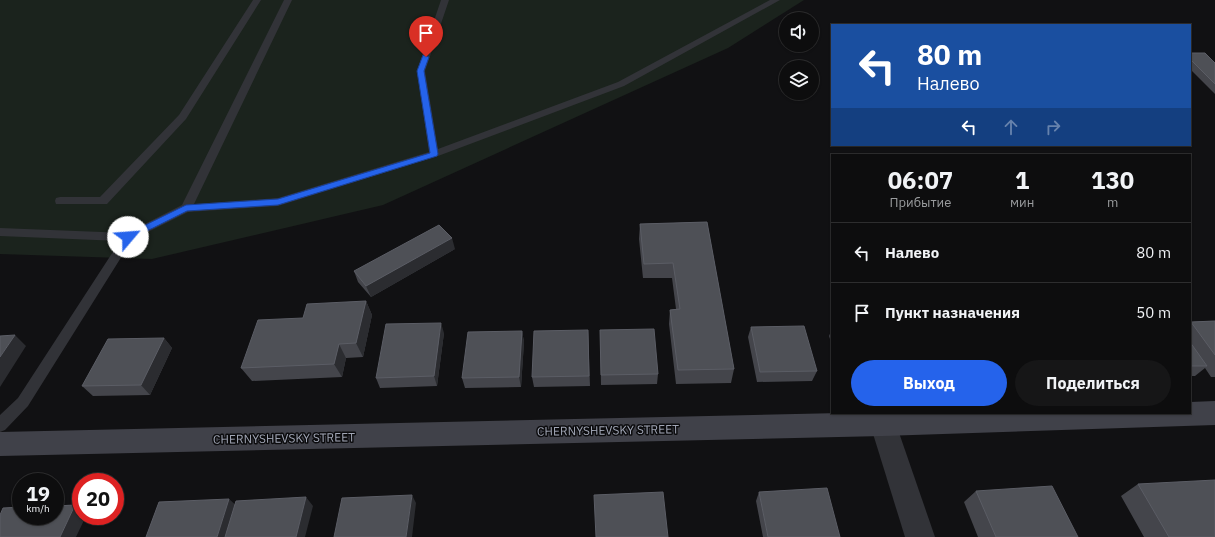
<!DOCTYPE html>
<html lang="ru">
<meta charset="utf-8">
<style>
:root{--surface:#0d0d0e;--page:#161617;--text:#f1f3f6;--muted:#9a9c9e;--line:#2d2d2e;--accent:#2563eb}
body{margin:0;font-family:"IBM Plex Sans",sans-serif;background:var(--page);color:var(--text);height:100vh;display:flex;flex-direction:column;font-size:15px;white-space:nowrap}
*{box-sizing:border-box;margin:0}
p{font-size:13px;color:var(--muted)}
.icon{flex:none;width:22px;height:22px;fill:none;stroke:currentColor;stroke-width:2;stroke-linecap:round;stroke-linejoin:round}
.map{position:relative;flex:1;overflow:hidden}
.panel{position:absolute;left:831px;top:154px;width:360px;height:260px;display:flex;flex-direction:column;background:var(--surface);border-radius:0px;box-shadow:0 1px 3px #0004,0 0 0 1px var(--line)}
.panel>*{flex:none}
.hud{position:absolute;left:831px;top:24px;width:360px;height:122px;border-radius:0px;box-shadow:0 1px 3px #0004,0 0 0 1px var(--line);background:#1a4fa0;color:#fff;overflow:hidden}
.controls{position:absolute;left:779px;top:12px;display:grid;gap:8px}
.controls a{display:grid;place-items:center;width:40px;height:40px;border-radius:50%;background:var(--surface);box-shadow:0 1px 3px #0004,0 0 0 1px var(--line);font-size:20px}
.speed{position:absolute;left:12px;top:473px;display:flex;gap:8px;font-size:20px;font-weight:700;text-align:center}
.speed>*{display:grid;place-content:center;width:52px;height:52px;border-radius:50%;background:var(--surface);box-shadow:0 1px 3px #0004,0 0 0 1px var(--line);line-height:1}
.speed small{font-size:10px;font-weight:400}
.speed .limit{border:6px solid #d22;background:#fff;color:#111}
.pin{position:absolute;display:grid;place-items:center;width:34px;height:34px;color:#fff;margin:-41px -17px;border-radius:50% 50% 50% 0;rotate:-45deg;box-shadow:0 0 4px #0007}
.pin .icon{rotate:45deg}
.me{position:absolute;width:44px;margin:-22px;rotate:63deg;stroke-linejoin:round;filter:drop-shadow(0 0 3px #0008)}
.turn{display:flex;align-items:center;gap:14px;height:84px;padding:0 20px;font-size:18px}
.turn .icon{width:52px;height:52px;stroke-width:2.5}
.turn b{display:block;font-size:28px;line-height:34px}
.lanes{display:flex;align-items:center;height:38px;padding:0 20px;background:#0003;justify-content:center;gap:20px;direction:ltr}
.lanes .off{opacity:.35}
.eta{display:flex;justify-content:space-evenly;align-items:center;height:68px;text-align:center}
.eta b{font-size:24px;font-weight:800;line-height:28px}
.primary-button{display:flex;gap:8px;margin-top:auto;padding:8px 20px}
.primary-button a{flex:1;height:46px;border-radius:24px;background:var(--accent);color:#fff;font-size:16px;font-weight:800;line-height:46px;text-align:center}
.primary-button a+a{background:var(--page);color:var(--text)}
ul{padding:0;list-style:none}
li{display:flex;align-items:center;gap:12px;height:60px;padding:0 20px;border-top:1px solid var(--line)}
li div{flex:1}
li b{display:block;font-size:15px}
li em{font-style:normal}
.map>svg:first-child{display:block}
</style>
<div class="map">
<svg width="1215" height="537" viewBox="0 0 1215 537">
<rect width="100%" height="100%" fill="#111113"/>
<path fill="#1b231d" d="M0,0H804L728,48L383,205L152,259L0,254Z"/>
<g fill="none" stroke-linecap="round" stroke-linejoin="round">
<path fill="#323338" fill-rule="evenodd" d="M253,0H261L186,119L107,204H56L55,201L56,198L60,197H100L179,115Z
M284,0H292L194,204L278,198L429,152L417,71L441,0H449L425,71L438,149L618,82L770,0H780L624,86L438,156L278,206L188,212L132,240L28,406L5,430L0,432V415L18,398L120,241L0,236V228L127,233L182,205Z"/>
<path fill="#323338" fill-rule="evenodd" d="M881,413L892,416L896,424L935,537H905L870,424L874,416Z"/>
<path fill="#404149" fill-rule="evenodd" d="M1215,401V425L883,436L0,456V432L841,413H1190V402Z"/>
</g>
<path fill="#44454b" d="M1190,53L1215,63V94L1190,69Z
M707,222L734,369L731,383L676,384L669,324L670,310L676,309L672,278H643L639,239L640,224Z
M455,249L371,297L358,282L354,271Z
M366,301L372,315L363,357L346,358L342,377L252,381L241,368L303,318Z
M1215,321V377H1211L1205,368L1195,376H1190V323L1191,322Z
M751,327L817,371L812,381L757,382L748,337Z
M832,329V345L829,336Z
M588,330L590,386L534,387L532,377Z
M600,330L658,374L657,384L601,385Z
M522,331L524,342L521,387L465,388L462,378Z
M444,333L437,386L380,388L376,378Z
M164,338L172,348L150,395L93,396L82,386Z
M1138,484L1215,537H1144L1121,496Z
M976,491L1078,537H978L964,502Z
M759,492L840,537H763L756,501Z"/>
<path fill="#2b2c30" d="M452,238L455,249L371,297L366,286Z
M366,301L372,315L363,357L356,343Z
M441,323L444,333L437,386L434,376Z
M522,331L524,342L521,387L519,377Z
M15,335L26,346L0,387V357Z
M164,338L172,348L150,395L141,385Z
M339,344L346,358L342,377L334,364Z
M412,495L416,503L412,537H406Z
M306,497L313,506L305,537H296Z
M229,499L238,507L229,537H217Z
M75,505L81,509V516H86L76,537H60Z"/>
<path fill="#4e5056" stroke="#5b5d65" d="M1190,53H1205L1215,63V84L1190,59Z
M707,222L734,369L678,370L670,310L680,309L673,263L644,264L640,224Z
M439,225L452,238L366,286L354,271Z
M366,301L356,343L339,344L334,364L241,368L258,320L303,318L307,304Z
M1215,321V355L1191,322Z
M441,323L434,376L376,378L386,324Z
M804,326L817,371L760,372L751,327Z
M654,329L658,374L601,375L600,330Z
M588,330L589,376L532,377L534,331Z
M522,331L519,377L462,378L468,332Z
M15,335L0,357V336Z
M164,338L141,385L82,386L108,339Z
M1190,342L1207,366H1190Z
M1215,480V537H1169L1138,484Z
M1052,486L1078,537H996L976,491Z
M827,488L840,537H768L759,492Z
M663,492L668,537H596L594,495Z
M412,495L406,537H334L342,498Z
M306,497L296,537H225L236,501Z
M229,499L217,537H146L159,502Z
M75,505L60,537H0V515L3,508L21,507V516H55V506Z"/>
<path fill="#2563eb" stroke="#184099" d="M423,55L429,57L424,71L438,154L437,156L278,205L187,211L131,239H125L124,237L125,235L186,205L278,199L430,153L417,71Z"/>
<g text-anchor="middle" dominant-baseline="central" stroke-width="3" stroke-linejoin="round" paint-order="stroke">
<g font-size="12" fill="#a1a6b5" stroke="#0c0c0e">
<text transform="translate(608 430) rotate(-1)">CHERNYSHEVSKY STREET</text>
<text transform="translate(284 438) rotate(-1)">CHERNYSHEVSKY STREET</text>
</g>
</g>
</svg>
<div class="controls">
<a><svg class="icon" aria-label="sound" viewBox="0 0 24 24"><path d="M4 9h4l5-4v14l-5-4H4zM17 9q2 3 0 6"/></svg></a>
<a><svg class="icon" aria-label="layers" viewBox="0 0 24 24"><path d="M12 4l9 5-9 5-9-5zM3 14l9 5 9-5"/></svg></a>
</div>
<div class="speed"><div>19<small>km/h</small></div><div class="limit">20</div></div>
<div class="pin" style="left:426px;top:57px;background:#d93025"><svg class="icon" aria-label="arrive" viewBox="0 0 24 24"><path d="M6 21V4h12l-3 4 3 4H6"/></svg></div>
<svg class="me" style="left:128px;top:237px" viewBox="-20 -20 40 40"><circle r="19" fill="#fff"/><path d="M0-13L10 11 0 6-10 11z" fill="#2563eb"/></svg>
<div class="hud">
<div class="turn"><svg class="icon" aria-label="left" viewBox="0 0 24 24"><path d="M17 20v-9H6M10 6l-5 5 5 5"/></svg><div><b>80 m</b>Налево</div></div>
<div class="lanes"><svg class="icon" aria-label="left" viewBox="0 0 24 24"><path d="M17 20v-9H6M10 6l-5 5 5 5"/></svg><svg class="icon off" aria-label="ahead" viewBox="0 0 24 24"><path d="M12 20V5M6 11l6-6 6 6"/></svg><svg class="icon off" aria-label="right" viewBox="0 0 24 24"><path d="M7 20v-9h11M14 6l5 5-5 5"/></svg></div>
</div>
<section class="panel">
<div class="eta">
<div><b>06:07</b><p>Прибытие</p></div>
<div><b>1</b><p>мин</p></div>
<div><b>130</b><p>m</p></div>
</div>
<ul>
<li><svg class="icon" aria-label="left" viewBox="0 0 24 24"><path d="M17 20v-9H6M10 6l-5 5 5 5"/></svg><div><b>Налево</b></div><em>80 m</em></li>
<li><svg class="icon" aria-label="arrive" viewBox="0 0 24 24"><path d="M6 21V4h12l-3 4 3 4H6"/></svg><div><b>Пункт назначения</b></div><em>50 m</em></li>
</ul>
<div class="primary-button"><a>Выход</a><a>Поделиться</a></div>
</section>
</div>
